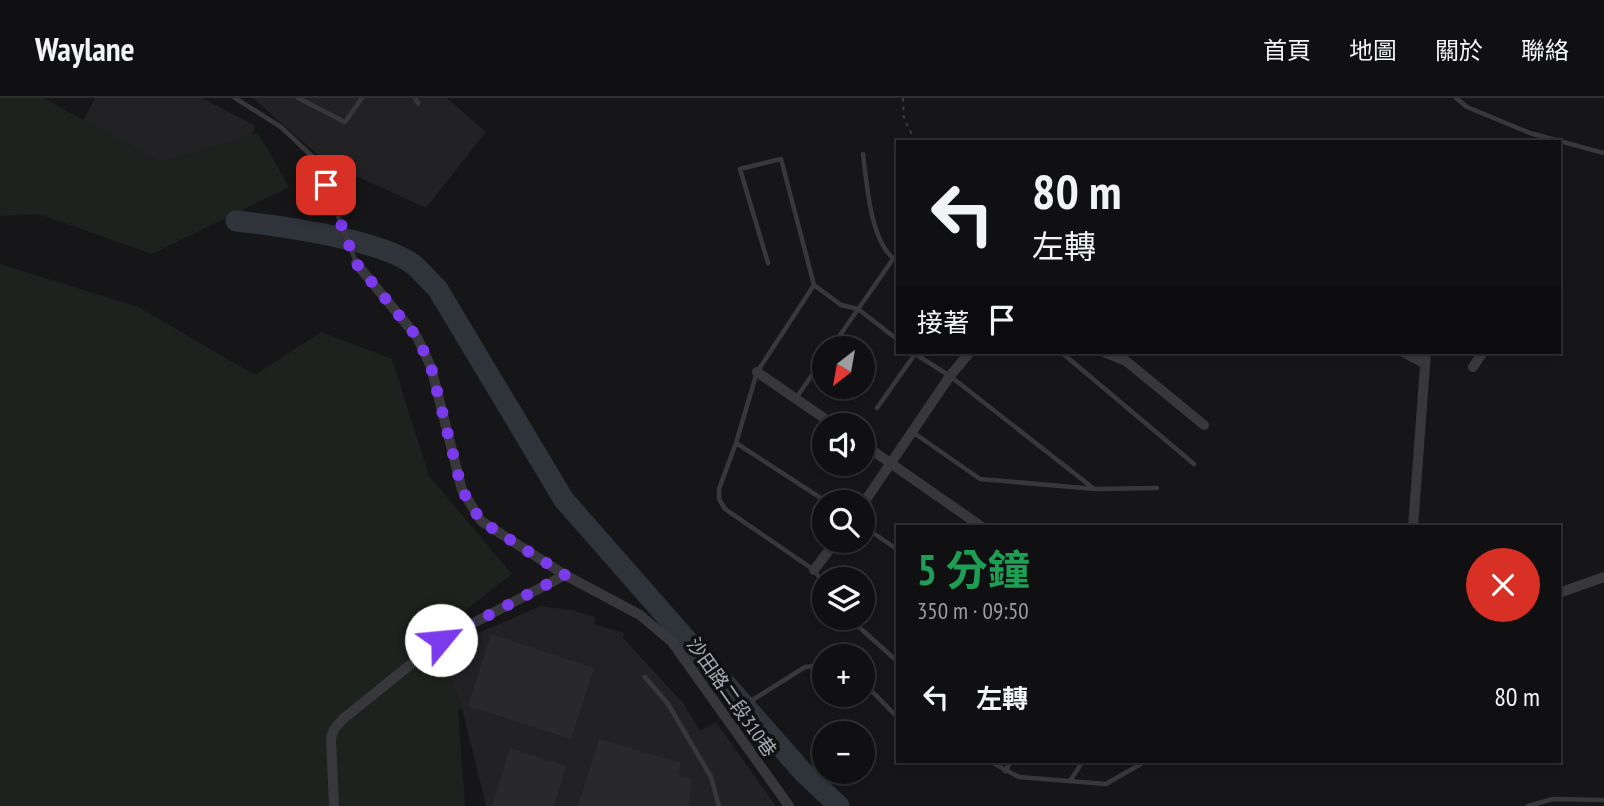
<!DOCTYPE html>
<html lang="zh-TW">
<meta charset="utf-8">
<style>
:root{--surface:#101012;--page:#1e1e20;--text:#f1f3f6;--muted:#9c9d9f;--line:#303032}
body{margin:0;font-family:"PT Sans Narrow","Noto Sans TC",sans-serif;background:var(--page);color:var(--text);height:100vh;display:flex;flex-direction:column;font-size:26px;white-space:nowrap}
*{box-sizing:border-box;margin:0}
p{font-size:23px;color:var(--muted)}
.icon{flex:none;width:38px;height:38px;fill:none;stroke:currentColor;stroke-width:2;stroke-linecap:round;stroke-linejoin:round}
.map{position:relative;flex:1;overflow:hidden}
.drawer{position:absolute;left:896px;top:427px;width:665px;height:238px;display:flex;flex-direction:column;background:var(--surface);border-radius:0px;box-shadow:0 2px 5px #0004,0 0 0 2px var(--line)}
.drawer>*{flex:none}
.hud{position:absolute;left:896px;top:42px;width:665px;height:214px;border-radius:0px;box-shadow:0 2px 5px #0004,0 0 0 2px var(--line);background:#101012;color:var(--text);overflow:hidden}
.needle{width:46px;rotate:211deg}
.tools{position:absolute;left:812px;top:238px;display:grid;gap:14px}
.tools a{display:grid;place-items:center;width:63px;height:63px;border-radius:50%;background:var(--surface);box-shadow:0 2px 5px #0004,0 0 0 2px var(--line);font-size:35px}
.pin{position:absolute;display:grid;place-items:center;width:60px;height:60px;color:#fff;margin:-30px;border-radius:14px;box-shadow:0 4px 10px #0006}
.me{position:absolute;width:77px;margin:-38px;rotate:62deg;stroke-linejoin:round;filter:drop-shadow(0 0 5px #0008)}
.turn{display:flex;align-items:center;gap:24px;height:147px;padding:0 21px;font-size:32px}
.turn .icon{width:91px;height:91px;stroke-width:2.5}
.turn b{display:block;font-size:49px;line-height:60px}
.then{display:flex;align-items:center;height:66px;padding:0 21px;background:#0003;gap:14px;font-size:26px}
.round{display:grid;place-items:center;flex:none;width:74px;height:74px;border-radius:37px;background:var(--page)}
.head{display:flex;align-items:center;justify-content:space-between;height:119px;padding:0 21px}
h1{font-size:42px;font-weight:700;line-height:52px;color:#1e9e55}
ul{padding:0;list-style:none}
li{display:flex;align-items:center;gap:21px;height:105px;padding:0 21px}
li div{flex:1}
li b{display:block;font-size:26px}
li em{font-style:normal}
header{display:flex;align-items:center;gap:42px;box-sizing:border-box;height:98px;padding:0 35px;background:var(--surface);border-bottom:2px solid var(--line)}
header strong{font-size:33px}
nav{display:flex;gap:38px;margin-inline-start:auto;font-size:24px}
.map>svg:first-child{display:block}
</style>
<header>
<strong>Waylane</strong>
<nav><a>首頁</a><a>地圖</a><a>關於</a><a>聯絡</a></nav>
</header>
<div class="map">
<svg width="1604" height="708" viewBox="0 0 1604 708">
<rect width="100%" height="100%" fill="#161618"/>
<path fill="#222225" d="M95,0H202L256,28L217,104L79,31Z
M253,0H447L486,34L426,110L326,64Z
M541,508L571,512L595,519L594,526L624,535L623,540L684,606L700,633L716,624L776,708H486L462,610L444,564L460,543Z"/>
<path fill="#1d221e" d="M0,0H43L161,64L258,35L289,89L152,156L39,116L0,118Z
M0,166L138,209L255,277L321,234L392,261L429,378L512,476L408,557L444,564L462,610L458,612L465,708H0Z"/>
<g fill="none" stroke-linecap="round" stroke-linejoin="round">
<path stroke="#2e343a" stroke-width="21" d="M236,123C280,128 379,141 414,167C422,174 429,183 437,190L564,402L803,674L839,708"/>
</g>
<path fill="#29292c" d="M491,536L594,570L571,641L468,608Z
M599,641L681,665L678,676L691,681L690,708H578Z
M510,650L566,668L554,708H492Z"/>
<g fill="none" stroke-linecap="round" stroke-linejoin="round">
<path stroke="#3e3f43" stroke-width="2" stroke-dasharray="3.5 5" stroke-linecap="butt" d="M903,0L904,21L916,44"/>
<path stroke="#38383c" stroke-width="4.5" d="M235,0L281,29L316,62L356,164
M298,0L345,24L362,0
M415,0L418,5
M1456,0L1467,9L1530,35L1604,55
M863,56C867,86 870,147 898,164
M768,165L740,71L781,61L814,187L757,274L736,345L719,391V401L725,411L814,472L822,483L824,495
M814,187L841,207L858,211L898,242
M831,250L893,161
M912,254L950,278L1093,390
M1061,254L1194,366
M796,300L824,260
M877,310L915,256
M914,335L980,381L1095,391L1157,390
M736,345L827,404
M863,428L898,452
M849,520L898,564
M645,579L668,606L711,679L719,708
M863,584L898,620
M727,618L805,569L824,567
M989,663L1019,679L1106,686L1146,663
M1005,673L1011,663
M1070,683L1083,663
M1528,708L1553,701L1604,702"/>
<path stroke="#38383c" stroke-width="10" d="M356,165L417,239L431,269L462,392L481,423L565,477L640,517L672,544L789,708
M1104,254L1126,263L1204,327
M1403,254L1424,265
M1473,269L1483,254
M757,274L834,327
M863,346L982,429
M863,406L950,278L970,254
M1413,429L1426,254
M814,472L836,443
M1559,495L1604,479
M334,708L331,640L334,631L343,621L441,542L565,477"/>
</g>
<g fill="none" stroke-linecap="round" stroke-linejoin="round">
<path stroke="#7c3aed" stroke-width="12" stroke-dasharray="0 21.6" d="M326,87L356,165L417,239L431,269L462,392L481,423L565,477L441,542"/>
</g>
<g text-anchor="middle" dominant-baseline="central" stroke-width="7" stroke-linejoin="round" paint-order="stroke">
<g font-size="19" fill="#aaadb6" stroke="#111113">
<text transform="translate(732 599) rotate(55)">沙田路二段310巷</text>
</g>
</g>
</svg>
<div class="tools">
<a><svg class="needle" viewBox="-14 -14 28 28"><path d="M0-13l5 13h-10z" fill="#e53935"/><path d="M0 13l5-13h-10z" fill="#9c9d9f"/></svg></a>
<a><svg class="icon" aria-label="sound" viewBox="0 0 24 24"><path d="M4 9h4l5-4v14l-5-4H4zM17 9q2 3 0 6"/></svg></a>
<a><svg class="icon" aria-label="search" viewBox="0 0 24 24"><circle cx="10" cy="10" r="6"/><path d="M15 15l6 6"/></svg></a>
<a><svg class="icon" aria-label="layers" viewBox="0 0 24 24"><path d="M12 4l9 5-9 5-9-5zM3 14l9 5 9-5"/></svg></a>
<a>+</a>
<a>−</a>
</div>
<div class="pin" style="left:326px;top:87px;background:#d93025"><svg class="icon" aria-label="arrive" viewBox="0 0 24 24"><path d="M6 21V4h12l-3 4 3 4H6"/></svg></div>
<svg class="me" style="left:441px;top:542px" viewBox="-20 -20 40 40"><circle r="19" fill="#fff"/><path d="M0-13L10 11 0 6-10 11z" fill="#7c3aed"/></svg>
<div class="hud">
<div class="turn"><svg class="icon" aria-label="left" viewBox="0 0 24 24"><path d="M17 20v-9H6M10 6l-5 5 5 5"/></svg><div><b>80 m</b>左轉</div></div>
<div class="then">接著<svg class="icon" aria-label="arrive" viewBox="0 0 24 24"><path d="M6 21V4h12l-3 4 3 4H6"/></svg></div>
</div>
<section class="drawer">
<div class="head"><div><h1>5 分鐘</h1><p>350 m · 09:50</p></div><a class="round" style="background:#d93025;color:#fff"><svg class="icon" aria-label="close" viewBox="0 0 24 24"><path d="M6 6l12 12M18 6L6 18"/></svg></a></div>
<ul>
<li><svg class="icon" aria-label="left" viewBox="0 0 24 24"><path d="M17 20v-9H6M10 6l-5 5 5 5"/></svg><div><b>左轉</b></div><em>80 m</em></li>
</ul>
</section>
</div>
